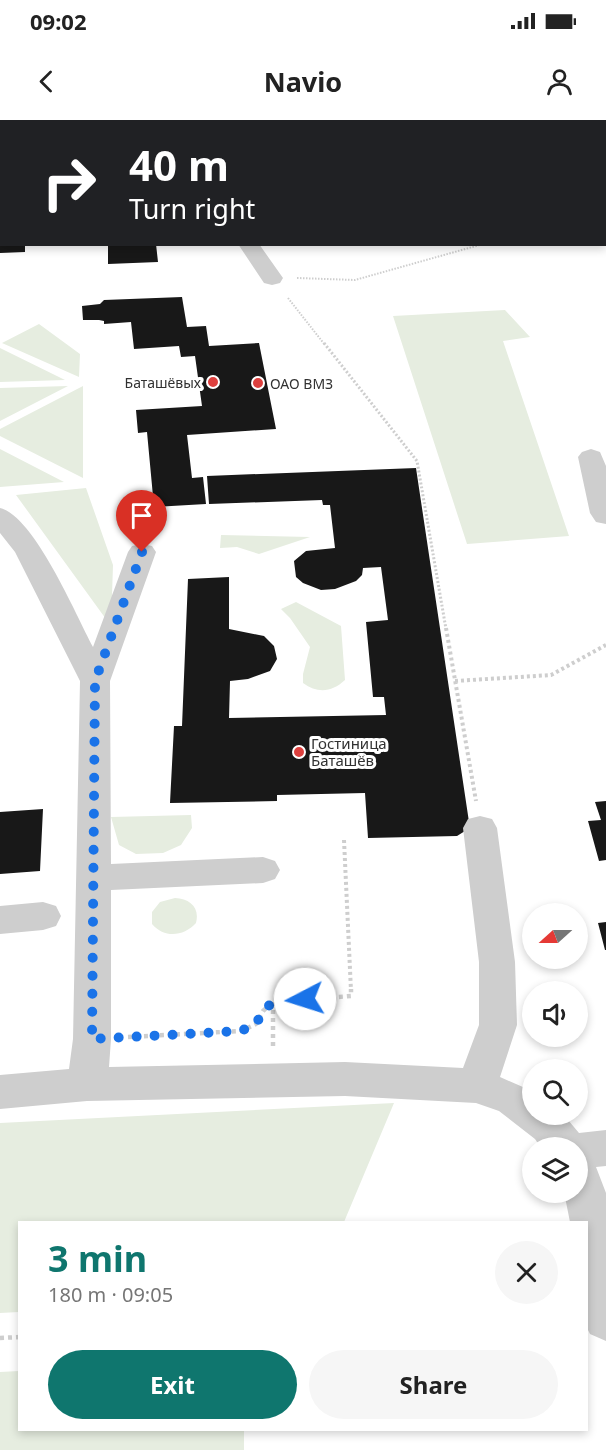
<!DOCTYPE html>
<meta charset="utf-8">
<style>
:root{--surface:#fff;--page:#f6f6f6;--text:#222;--muted:#767676;--accent:#0f766e}
body{margin:0;font-family:"Noto Sans",sans-serif;background:var(--page);color:var(--text);height:100vh;display:flex;flex-direction:column;font-size:22px;white-space:nowrap}
*{box-sizing:border-box;margin:0}
p{font-size:20px;color:var(--muted)}
.icon{flex:none;width:33px;height:33px;fill:none;stroke:currentColor;stroke-width:2;stroke-linecap:round;stroke-linejoin:round}
.map{position:relative;flex:1;overflow:hidden}
.sheet{position:absolute;left:18px;top:1101px;width:570px;height:210px;display:flex;flex-direction:column;background:var(--surface);border-radius:0px;box-shadow:0 3px 9px #0003}
.sheet>*{flex:none}
.banner{position:absolute;left:0px;top:0px;width:606px;height:126px;box-shadow:0 3px 9px #0003;background:#202124;color:#fff;overflow:hidden}
.needle{width:39px;rotate:249deg}
.fabs{position:absolute;left:522px;top:783px;display:grid;gap:12px}
.fabs a{display:grid;place-items:center;width:66px;height:66px;border-radius:50%;background:var(--surface);box-shadow:0 3px 9px #0003;font-size:30px}
.pin{position:absolute;display:grid;place-items:center;width:51px;height:51px;color:#fff;margin:-62px -26px;border-radius:50% 50% 50% 0;rotate:-45deg;box-shadow:0 0 6px #0007}
.pin .icon{rotate:45deg}
.me{position:absolute;width:66px;margin:-33px;rotate:265deg;stroke-linejoin:round;filter:drop-shadow(0 0 4px #0008)}
.turn{display:flex;align-items:center;gap:21px;height:126px;padding:0 30px;font-size:27px}
.turn .icon{width:78px;height:78px;stroke-width:2.5}
.turn b{display:block;font-size:42px;line-height:51px}
.round{display:grid;place-items:center;flex:none;width:63px;height:63px;border-radius:32px;background:var(--page)}
.summary{display:flex;align-items:center;justify-content:space-between;height:102px;padding:0 30px}
h1{font-size:36px;font-weight:700;line-height:45px;color:var(--accent)}
.primary-button{display:flex;gap:12px;margin-top:auto;padding:12px 30px}
.primary-button a{flex:1;height:69px;border-radius:36px;background:var(--accent);color:#fff;font-size:24px;font-weight:700;line-height:69px;text-align:center}
.primary-button a+a{background:var(--page);color:var(--text)}
.status{display:flex;justify-content:space-between;align-items:center;height:42px;padding:0 30px;background:var(--surface);direction:ltr}
.status svg{height:16px;fill:currentColor}
header{display:flex;justify-content:space-between;align-items:center;height:78px;padding:0 30px;background:var(--surface);font-size:27px;font-weight:700}
.map>svg:first-child{display:block}
</style>
<div class="status"><b>09:02</b><svg viewBox="0 0 49 12"><path d="M0 12V9h3v3zM5 12V6h3v6zM10 12V3h3v9zM15 12V0h3v12zM26 1h20v11H26zM47 4h2v5h-2z"/></svg></div>
<header><svg class="icon" aria-label="back" viewBox="0 0 24 24"><path d="M15 5l-7 7 7 7"/></svg>Navio<svg class="icon" aria-label="person" viewBox="0 0 24 24"><circle cx="12" cy="8" r="4"/><path d="M4 21q1-7 8-7t8 7"/></svg></header>
<div class="map">
<svg width="606" height="1330" viewBox="0 0 606 1330">
<rect width="100%" height="100%" fill="#fff"/>
<path fill="#e6ede0" d="M505,190L530,217L503,221L569,416L467,424L393,196Z
M39,204L80,234L79,257L2,223Z
M0,228L65,260L0,262Z
M68,266L0,301V268Z
M83,266V358L0,316V309Z
M0,329L64,362L0,367Z
M86,368L113,445L111,506L16,375Z
M221,415L310,417L259,434L237,427L220,428Z
M296,482L341,506L345,560C332,572 318,574 303,563V554L310,527L290,498L281,489Z
M191,695L192,708L181,725L163,733L136,734L119,725L111,697Z
M175,778C190,779 200,787 196,803C184,816 165,819 152,804V792L160,782Z
M394,983L344,1102H20L19,1192L0,1193V1003Z
M19,1251L20,1310H244V1330H0V1252Z"/>
<path fill="#cdddeb" d="M225,0H606V93L604,2Z"/>
<path fill="#181818" d="M0,124H25V132L0,133Z
M108,124H156L158,142L108,144Z
M182,177L187,207L206,206L209,226L259,223L276,309L187,315L192,358L203,357L206,384L154,387L147,312L138,313L136,290L202,286L195,236L181,237L179,226L134,229L131,202L104,204V201L99,200H83L82,186L100,184L104,180Z
M416,348L469,702L465,711L457,716L368,718L365,673L277,675V681L170,683L174,606H182L188,459L229,457V509L264,516L274,526L277,539L270,551L248,559L230,561L229,598L386,595L384,577H373L366,502L388,500L381,447L363,448L362,455L356,461L335,469L321,470L303,463L296,457L294,441L306,431L335,428L330,385H323L322,380L209,384L207,356Z
M606,681V740L599,741L588,701L601,700L595,682Z
M43,689L40,751L0,754V692Z
M606,802V830H605L598,803Z"/>
<g fill="none" stroke-linecap="round" stroke-linejoin="round">
<path stroke="#cecece" stroke-width="2" stroke-dasharray="1.5 1.5" stroke-linecap="butt" d="M297,158L355,160L483,124
M288,178L325,225"/>
<path stroke="#cecece" stroke-width="3" stroke-dasharray="2 2" stroke-linecap="butt" d="M324,223L417,341L446,509"/>
<path stroke="#cecece" stroke-width="4" stroke-dasharray="3 3" stroke-linecap="butt" d="M446,508L476,681
M455,561L551,555L606,525
M344,720L351,871"/>
<path stroke="#cecece" stroke-width="4.5" stroke-dasharray="4 4" stroke-linecap="butt" d="M273,882V926
M128,917L241,911L256,904L263,891L273,882L351,876V869
M0,1218L20,1217"/>
<path fill="#cecece" fill-rule="evenodd" d="M169,0H187L188,2H170Z
M0,63H2V75H0Z
M238,124H259L283,158L280,163L272,165L264,163Z
M591,329L600,332L606,346V404L596,402L590,393L578,337L582,332Z
M0,388C34,396 76,495 93,527L128,432L132,426L142,424L152,426L156,432L110,561L111,744L263,737L275,741L280,750L275,759L263,763L111,770V919L109,947L345,942L463,948L479,905V842L463,708L468,699L480,696L492,699L497,708L515,842L517,905L500,957L532,971V994H563L579,1013L606,1010V1046L596,1047L606,1073V1221L590,1214L586,1206V1102H570L564,1072H578V1028H541L535,1019L499,991L476,983L345,976L87,981L0,989V955L69,949L73,919L80,561L15,432L0,413Z
M43,782L56,786L61,796L56,806L43,810L0,814V786Z"/>
</g>
<g fill="none" stroke-linecap="round" stroke-linejoin="round">
<path stroke="#1a73e8" stroke-width="10" stroke-dasharray="0 18" d="M142,432L95,561L92,919L241,911L256,904L263,891L273,882L305,879"/>
</g>
<g fill="#dd403e" stroke="#fff" stroke-width="2">
<circle cx="213" cy="262" r="6"/>
<circle cx="258" cy="263" r="6"/>
<circle cx="299" cy="632" r="6"/>
</g>
<g text-anchor="middle" dominant-baseline="central" stroke-width="6" stroke-linejoin="round" paint-order="stroke">
<g font-size="14" fill="#313131" stroke="#fff" text-anchor="end">
<text x="201" y="262">Баташёвых</text>
<text x="270" y="263" text-anchor="start">ОАО ВМЗ</text>
</g>
<g font-size="15" fill="#313131" stroke="#fff" text-anchor="start">
<text x="311" y="623">Гостиница<tspan x="311" dy="17">Баташёв</tspan></text>
</g>
</g>
</svg>
<div class="fabs">
<a><svg class="needle" viewBox="-14 -14 28 28"><path d="M0-13l5 13h-10z" fill="#e53935"/><path d="M0 13l5-13h-10z" fill="#767676"/></svg></a>
<a><svg class="icon" aria-label="sound" viewBox="0 0 24 24"><path d="M4 9h4l5-4v14l-5-4H4zM17 9q2 3 0 6"/></svg></a>
<a><svg class="icon" aria-label="search" viewBox="0 0 24 24"><circle cx="10" cy="10" r="6"/><path d="M15 15l6 6"/></svg></a>
<a><svg class="icon" aria-label="layers" viewBox="0 0 24 24"><path d="M12 4l9 5-9 5-9-5zM3 14l9 5 9-5"/></svg></a>
</div>
<div class="pin" style="left:142px;top:432px;background:#d93025"><svg class="icon" aria-label="arrive" viewBox="0 0 24 24"><path d="M6 21V4h12l-3 4 3 4H6"/></svg></div>
<svg class="me" style="left:305px;top:879px" viewBox="-20 -20 40 40"><circle r="19" fill="#fff"/><path d="M0-13L10 11 0 6-10 11z" fill="#1a73e8"/></svg>
<div class="banner">
<div class="turn"><svg class="icon" aria-label="right" viewBox="0 0 24 24"><path d="M7 20v-9h11M14 6l5 5-5 5"/></svg><div><b>40 m</b>Turn right</div></div>
</div>
<section class="sheet">
<div class="summary"><div><h1>3 min</h1><p>180 m · 09:05</p></div><a class="round"><svg class="icon" aria-label="close" viewBox="0 0 24 24"><path d="M6 6l12 12M18 6L6 18"/></svg></a></div>
<div class="primary-button"><a>Exit</a><a>Share</a></div>
</section>
</div>
